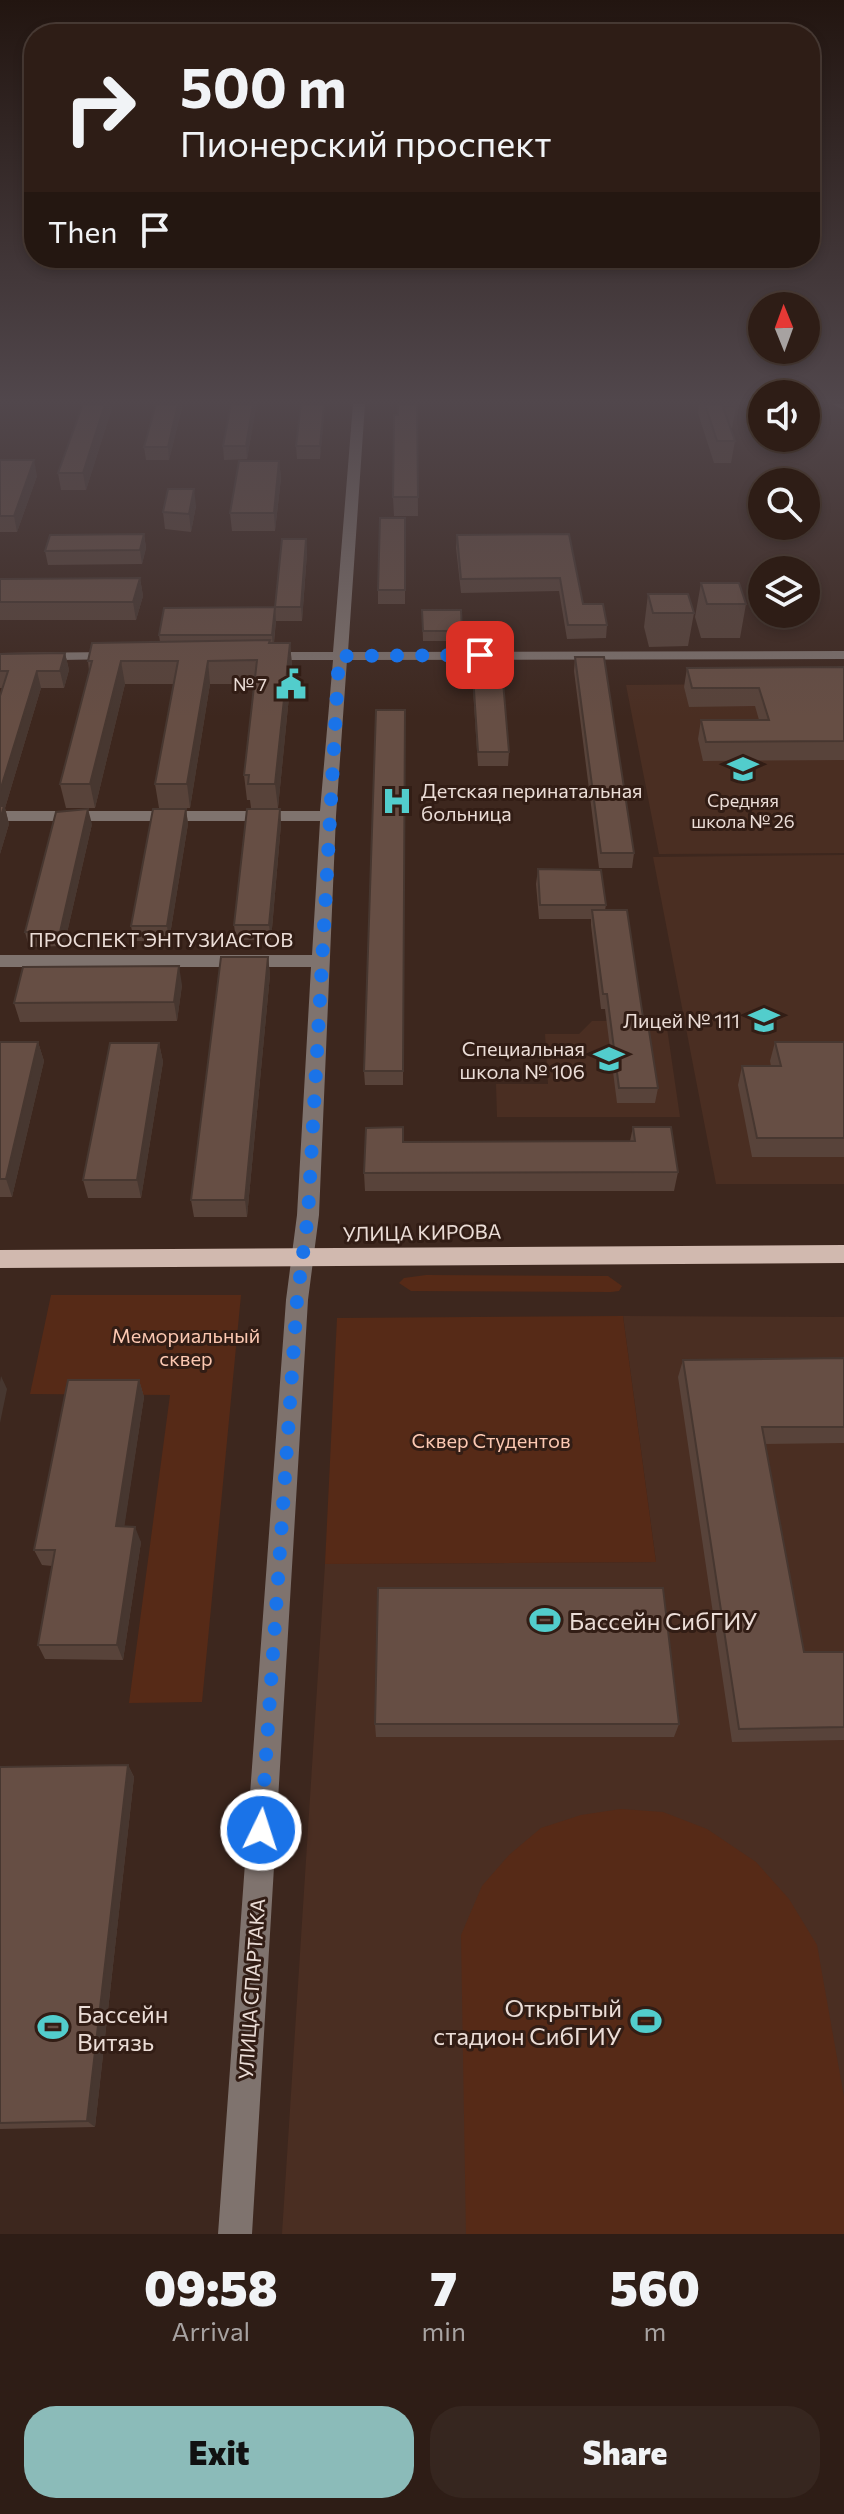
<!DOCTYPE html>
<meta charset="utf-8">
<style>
:root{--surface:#2e1d16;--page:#36261f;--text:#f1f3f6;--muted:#a7a2a1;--line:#493b35;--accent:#8bbbb9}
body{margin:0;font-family:Commissioner,sans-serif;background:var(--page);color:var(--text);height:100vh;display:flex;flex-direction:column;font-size:30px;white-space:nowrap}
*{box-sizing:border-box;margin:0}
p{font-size:26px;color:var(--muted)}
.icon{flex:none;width:44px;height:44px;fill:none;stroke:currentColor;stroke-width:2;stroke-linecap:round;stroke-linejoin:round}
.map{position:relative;height:2234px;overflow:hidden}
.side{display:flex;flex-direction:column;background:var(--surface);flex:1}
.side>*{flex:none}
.top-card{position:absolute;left:24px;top:24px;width:796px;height:244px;border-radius:32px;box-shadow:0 4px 12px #0003,0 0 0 2px var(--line);background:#2e1d16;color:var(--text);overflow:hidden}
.needle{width:52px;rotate:359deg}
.buttons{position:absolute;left:748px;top:292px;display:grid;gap:16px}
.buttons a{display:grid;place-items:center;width:72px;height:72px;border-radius:50%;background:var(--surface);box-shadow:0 4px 12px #0003,0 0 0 2px var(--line);font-size:40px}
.pin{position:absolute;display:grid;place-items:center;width:68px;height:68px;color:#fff;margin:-34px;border-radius:16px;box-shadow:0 4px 12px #0006}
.me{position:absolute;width:88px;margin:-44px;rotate:4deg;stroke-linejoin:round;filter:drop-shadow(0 0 6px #0008)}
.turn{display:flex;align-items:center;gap:28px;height:168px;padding:0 24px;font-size:36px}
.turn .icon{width:104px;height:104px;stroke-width:2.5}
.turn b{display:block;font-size:56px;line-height:68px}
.then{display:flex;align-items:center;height:76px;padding:0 24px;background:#0003;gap:16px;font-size:30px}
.eta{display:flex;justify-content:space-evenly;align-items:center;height:136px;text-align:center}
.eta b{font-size:48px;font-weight:800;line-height:56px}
.button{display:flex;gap:16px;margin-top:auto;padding:16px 24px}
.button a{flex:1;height:92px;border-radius:32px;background:var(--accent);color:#111;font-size:32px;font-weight:800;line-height:92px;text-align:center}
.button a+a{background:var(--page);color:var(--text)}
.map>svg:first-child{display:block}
</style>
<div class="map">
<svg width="844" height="2234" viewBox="0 0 844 2234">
<rect width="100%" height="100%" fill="#3d271e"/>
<path fill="#4a2e22" d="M844,683V853L659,854L626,685Z
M844,855V1184H716L653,857Z
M592,1021H666L680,1117H497L496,1084H548L545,1034H579Z
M623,1316L844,1317V2234H282L325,1564L656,1562Z"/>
<path fill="#562a17" d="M426,1275L608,1276L622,1286L619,1291L611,1292L411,1291L399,1283L404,1278Z
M51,1295H241L202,1702L129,1703L170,1395L30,1394Z
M623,1316L656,1562L325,1564L337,1318Z
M621,1809L663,1812L707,1829L756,1862L789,1899L817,1945L844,2097V2234H466L461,1935L482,1886L509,1855L541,1828L581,1815Z"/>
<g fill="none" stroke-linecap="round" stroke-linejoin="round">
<path fill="#7f736e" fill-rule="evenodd" d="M353,404H365L348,652L844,651V659L347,660L336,816L319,1215L308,1300L252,2234H218L286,1300L297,1215L311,967H0V955H312L320,821H0V811H320L333,660H264L257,656L264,652H333Z
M832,404H844V410Z
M116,652L121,653V659L0,661V653Z"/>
<path fill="#d1b9af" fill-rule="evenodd" d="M844,1245V1263L0,1268V1250Z"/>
</g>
<path fill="#58433a" d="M301,404H325L320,459H297L296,446Z
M417,404L418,516H394L393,497L398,415Z
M699,404H735L736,407L732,428H730L735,441L731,463H714L698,413Z
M256,407L247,459L224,460L223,446Z
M112,408L86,490H61L58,473Z
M182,408L169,460H146L144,447Z
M806,413L813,429L812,437H806Z
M0,460L37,476L17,532H0Z
M279,461L281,478L275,531H232L230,513Z
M196,506L191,532L165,529L163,512Z
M405,518V604H378V590Z
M144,534L146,548L142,564L48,565L45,551Z
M569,534L583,604L607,625L606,638L567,639L559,591L461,593L456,548L457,535Z
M306,539L307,553L302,621H276L274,643H290L292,666L278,808H251L250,800H247L244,775L254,684H210L190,808H159L155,784L174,684H125L95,808H66L60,784L89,671L88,661L160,642L159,635L275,607Z
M140,578L143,596L136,620H0V579Z
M701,583L746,604L740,638H701L695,617Z
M648,594L694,613L688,646L649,647L644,627Z
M422,610L462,631V641H423Z
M65,653L69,670L64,688H41L5,808L9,824L0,854L3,688H0V654Z
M575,657L634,853L632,868H599L574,671Z
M472,659L509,752L508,766H478L472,673Z
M844,667V760L703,761L698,739L701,720H759L755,706L689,707L684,687L687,668Z
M405,710L403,1085H365L364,1071Z
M186,809L188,824L169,941H134L131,926Z
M280,809L281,824L271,940H236L234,925Z
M92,824L64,946L29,947L25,932Z
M538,869L606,905L605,910L644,1024L658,1088L655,1103H617L605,1009H601L591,925V919H539L536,884Z
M268,957L270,975L247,1217H194L191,1200Z
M182,985L177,1021L20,1022L14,1003Z
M0,1042H38L44,1061L12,1197H0Z
M775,1042H844V1157H752L738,1085L742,1066H771L770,1061Z
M159,1043L163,1062L141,1198H88L83,1180Z
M633,1127L678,1172L674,1191H365L364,1173L403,1142L630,1141Z
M844,1358V1443L765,1444L804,1652H844V1740L732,1742L678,1377L683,1360Z
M139,1380L144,1397L124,1526L141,1542L123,1660L45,1659L38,1645L52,1566L42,1565L34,1550Z
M375,1724H679L674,1737H376Z
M128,1765L134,1777L95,2127L0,2129V1767Z"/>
<path fill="#473730" d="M105,404H111L112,408L86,490L83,473Z
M178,404H182V408L169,460L168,447Z
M253,404H256V407L247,459L246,446Z
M324,404H325L320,459V446Z
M34,460L37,476L17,532L14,516Z
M279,461L281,478L275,531L274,513Z
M194,489L196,506L191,532L189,514Z
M144,534L146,548L142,564L140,550Z
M306,539L307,553L302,621L301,607Z
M140,578L143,596L136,620L133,602Z
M275,607L276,621L273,649L272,635Z
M290,643L292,666L278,808L275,784Z
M65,653L69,670L64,688L60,671Z
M121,661L125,684L95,808L90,784Z
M208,661L210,684L190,808L187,784Z
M37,671L41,688L5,808L9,824L0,854V791Z
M88,809L92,824L64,946L60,932Z
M186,809L188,824L169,941L167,926Z
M280,809L281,824L271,940L269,925Z
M268,957L270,975L247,1217L245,1200Z
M179,966L182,985L177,1021L174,1002Z
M38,1042L44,1061L12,1197L6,1179Z
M159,1043L163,1062L141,1198L137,1180Z
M1,1376L7,1389L0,1423V1382Z
M139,1380L144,1397L122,1542L116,1526Z
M135,1527L141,1542L123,1660L117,1645Z
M128,1765L134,1777L95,2127L87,2121Z"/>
<path fill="#664e44" stroke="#473730" stroke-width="2" d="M83,404H105L83,473H58Z
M156,404H178L168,447H144Z
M231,404H253L246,446H223Z
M301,404H324L320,446H296Z
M398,404H417L418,497H393L394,415H398Z
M705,404H735L736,407H723L735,441H717Z
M806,413L813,429H806Z
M0,460H34L14,516H0Z
M239,461H279L274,513H230Z
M168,489H194L189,514L163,512Z
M380,518H405V590H378Z
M144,534L140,550L45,551L50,535Z
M569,534L583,604H603L607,625H568L560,578L461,579L457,535Z
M282,539H306L301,607H275Z
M140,578L133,602H0V579Z
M701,583H739L746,604H707Z
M648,594H688L694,613H653Z
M275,607L272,635H159L164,608Z
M422,610H461L462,631H423Z
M270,640L269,643H290L275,784H248L249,775H244L257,660L208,661L187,784H155L178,661H121L90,784H60L92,661H88L92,643Z
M65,653L60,671H37L0,791V696L8,671H0V654Z
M575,657H604L634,853H601Z
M501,658L509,752H478L472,659Z
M844,667V741L706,742L701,720H769L759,688H692L687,668Z
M376,710H405L403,1071H364Z
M0,806H4L0,820Z
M88,809L60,932H25L56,812Z
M153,809H186L167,926H131Z
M247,809H280L269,925H234Z
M538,869L601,870L606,905H540Z
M592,910H627L644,1024H648L658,1088H619L607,994H603Z
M221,957H268L245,1200H191Z
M179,966L174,1002L14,1003L23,967Z
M0,1042H38L6,1179H0Z
M775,1042H844V1138H757L742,1066H781Z
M110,1043H159L137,1180H83Z
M403,1127V1142L635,1141L633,1127H671L678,1172L364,1173L366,1128Z
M844,1358V1427H762L804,1652H844V1727L739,1729L683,1360Z
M68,1380H139L116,1526L135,1527L117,1645H38L55,1550H34Z
M378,1588H663L679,1724H375Z
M128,1765L87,2121L0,2123V1767Z"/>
<linearGradient id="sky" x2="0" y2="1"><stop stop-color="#221510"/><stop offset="0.56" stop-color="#51474c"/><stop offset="1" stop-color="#51474c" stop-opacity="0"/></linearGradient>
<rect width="844" height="717" fill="url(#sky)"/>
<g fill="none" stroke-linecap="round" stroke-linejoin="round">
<path stroke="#1a73e8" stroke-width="14" stroke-dasharray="0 25.2" d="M261,1830L297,1300L308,1215L339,656L480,655"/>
</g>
<defs>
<g id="civic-bare" transform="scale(2.4)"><path d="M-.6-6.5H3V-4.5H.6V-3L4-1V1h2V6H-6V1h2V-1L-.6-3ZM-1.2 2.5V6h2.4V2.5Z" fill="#52cdcc" stroke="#321d15" stroke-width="2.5" paint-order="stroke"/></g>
<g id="school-bare" transform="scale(2.4)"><path d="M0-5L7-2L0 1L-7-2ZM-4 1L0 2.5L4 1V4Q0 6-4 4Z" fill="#52cdcc" stroke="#321d15" stroke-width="2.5" paint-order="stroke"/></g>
<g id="hospital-bare" transform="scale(2.4)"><path d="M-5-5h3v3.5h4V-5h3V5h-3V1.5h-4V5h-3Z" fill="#52cdcc" stroke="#321d15" stroke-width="2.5" paint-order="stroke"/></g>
<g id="stadium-bare" transform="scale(2.4)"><path d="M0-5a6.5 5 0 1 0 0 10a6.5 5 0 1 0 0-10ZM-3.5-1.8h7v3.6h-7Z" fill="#52cdcc" stroke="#321d15" stroke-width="2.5" paint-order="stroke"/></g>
</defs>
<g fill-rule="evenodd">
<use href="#civic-bare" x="291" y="684"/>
<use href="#school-bare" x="743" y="769"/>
<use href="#hospital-bare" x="397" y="801"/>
<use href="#school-bare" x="764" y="1020"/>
<use href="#school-bare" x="609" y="1059"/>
<use href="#stadium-bare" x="545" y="1620"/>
<use href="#stadium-bare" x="646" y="2021"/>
<use href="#stadium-bare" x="53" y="2027"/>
</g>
<g text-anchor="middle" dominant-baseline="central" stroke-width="6" stroke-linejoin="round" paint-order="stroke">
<g font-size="18" fill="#ebddd7" stroke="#321d15" text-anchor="end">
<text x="267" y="684">№ 7</text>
<text x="743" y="800" text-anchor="middle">Средняя<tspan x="743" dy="21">школа № 26</tspan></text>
</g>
<g font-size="20" fill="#ebddd7" stroke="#321d15" text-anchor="end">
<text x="421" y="790" text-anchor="start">Детская перинатальная<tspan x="421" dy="23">больница</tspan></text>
<text x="740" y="1020">Лицей № 111</text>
<text x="585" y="1048">Специальная<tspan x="585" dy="23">школа № 106</tspan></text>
</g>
<g font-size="20" fill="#ebddd7" stroke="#321d15">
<text x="161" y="939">ПРОСПЕКТ ЭНТУЗИАСТОВ</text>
<text transform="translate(422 1232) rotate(-1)">УЛИЦА КИРОВА</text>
<text transform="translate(251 1989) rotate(-86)">УЛИЦА СПАРТАКА</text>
</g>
<g font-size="20" fill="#fcc8b2" stroke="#321d15">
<text x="186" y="1335">Мемориальный<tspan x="186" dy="23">сквер</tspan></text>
<text x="491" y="1440">Сквер Студентов</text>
</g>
<g font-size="24" fill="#ebddd7" stroke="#321d15" text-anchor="start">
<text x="569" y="1620">Бассейн СибГИУ</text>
<text x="622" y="2007" text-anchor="end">Открытый<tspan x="622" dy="28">стадион СибГИУ</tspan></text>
<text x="77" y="2013">Бассейн<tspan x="77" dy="28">Витязь</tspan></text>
</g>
</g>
</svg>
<div class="buttons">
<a><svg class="needle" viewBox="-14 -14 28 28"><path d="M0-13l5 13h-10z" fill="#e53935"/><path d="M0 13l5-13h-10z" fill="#a7a2a1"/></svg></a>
<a><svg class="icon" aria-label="sound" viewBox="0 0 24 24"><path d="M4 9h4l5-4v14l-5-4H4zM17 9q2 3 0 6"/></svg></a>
<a><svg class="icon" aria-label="search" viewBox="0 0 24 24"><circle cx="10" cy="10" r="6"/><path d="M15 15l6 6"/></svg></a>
<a><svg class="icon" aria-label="layers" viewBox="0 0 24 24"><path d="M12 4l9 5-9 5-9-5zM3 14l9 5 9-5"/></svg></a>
</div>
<div class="pin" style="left:480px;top:655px;background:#d93025"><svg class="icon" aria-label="arrive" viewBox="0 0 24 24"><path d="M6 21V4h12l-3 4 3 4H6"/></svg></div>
<svg class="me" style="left:261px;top:1830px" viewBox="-20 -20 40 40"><circle r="17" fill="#1a73e8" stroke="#fff" stroke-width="3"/><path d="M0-11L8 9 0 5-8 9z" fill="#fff"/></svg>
<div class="top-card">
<div class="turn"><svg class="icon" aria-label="right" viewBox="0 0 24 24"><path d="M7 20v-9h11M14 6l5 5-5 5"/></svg><div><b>500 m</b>Пионерский проспект</div></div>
<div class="then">Then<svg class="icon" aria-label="arrive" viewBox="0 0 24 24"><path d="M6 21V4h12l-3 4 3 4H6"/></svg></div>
</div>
</div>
<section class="side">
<div class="eta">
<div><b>09:58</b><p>Arrival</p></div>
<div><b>7</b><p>min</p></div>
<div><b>560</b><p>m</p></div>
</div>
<div class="button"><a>Exit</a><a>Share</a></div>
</section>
